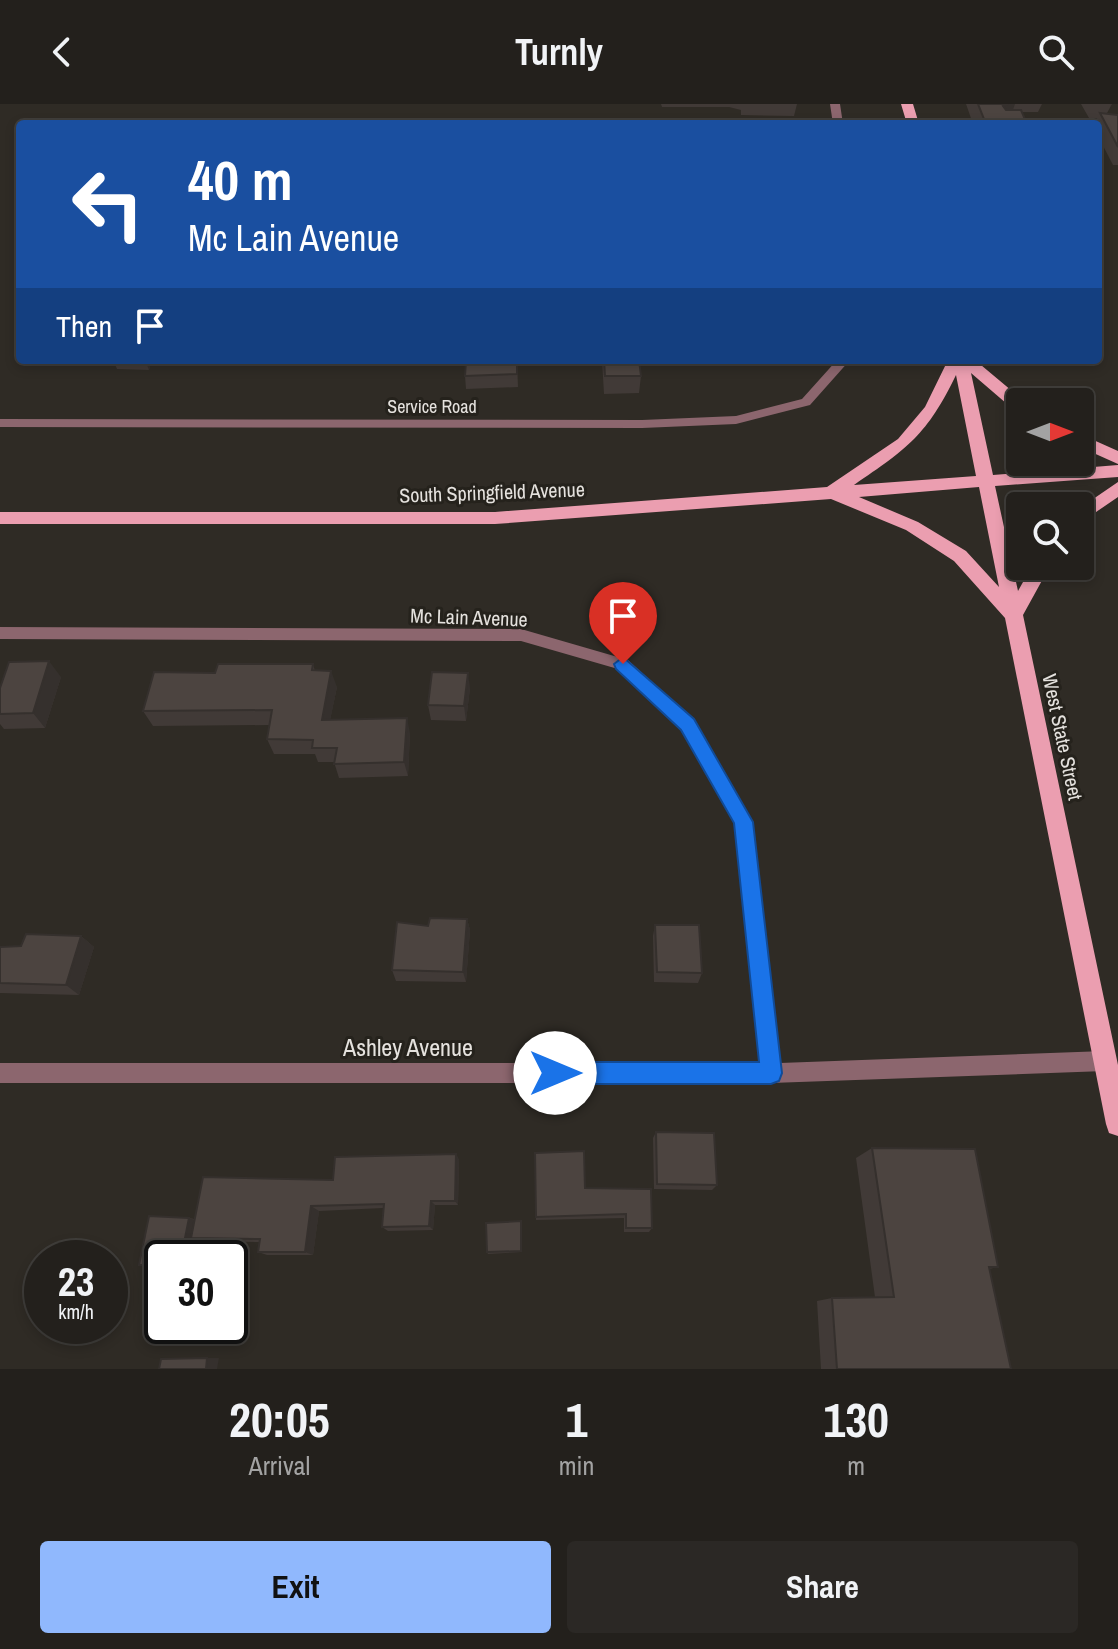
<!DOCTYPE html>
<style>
:root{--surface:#23201c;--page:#2b2825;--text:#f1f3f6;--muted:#a3a3a3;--line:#403e3b;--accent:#90b8fd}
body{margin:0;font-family:"Archivo Narrow",sans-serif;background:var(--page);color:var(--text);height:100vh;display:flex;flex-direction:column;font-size:30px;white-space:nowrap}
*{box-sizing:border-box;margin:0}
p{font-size:26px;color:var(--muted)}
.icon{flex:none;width:44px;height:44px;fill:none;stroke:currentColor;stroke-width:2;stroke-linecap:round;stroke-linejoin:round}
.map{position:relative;height:1265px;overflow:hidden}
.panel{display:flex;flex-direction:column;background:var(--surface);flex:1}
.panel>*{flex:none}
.hud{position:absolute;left:16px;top:16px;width:1086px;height:244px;border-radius:8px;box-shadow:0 4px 12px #0003,0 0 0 2px var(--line);background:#1a4fa0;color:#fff;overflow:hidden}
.needle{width:52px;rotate:90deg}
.tools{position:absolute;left:1006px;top:284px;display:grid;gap:16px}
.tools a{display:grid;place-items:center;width:88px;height:88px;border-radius:8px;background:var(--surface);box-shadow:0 4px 12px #0003,0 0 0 2px var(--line);font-size:40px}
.speed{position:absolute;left:24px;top:1136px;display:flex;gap:16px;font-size:40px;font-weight:700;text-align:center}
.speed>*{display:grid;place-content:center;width:104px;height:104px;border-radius:50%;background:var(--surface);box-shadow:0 4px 12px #0003,0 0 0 2px var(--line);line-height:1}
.speed small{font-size:20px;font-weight:400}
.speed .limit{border:4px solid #111;border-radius:12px;background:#fff;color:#111}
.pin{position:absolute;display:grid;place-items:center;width:68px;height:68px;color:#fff;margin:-82px -34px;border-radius:50% 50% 50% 0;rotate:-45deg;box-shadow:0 0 8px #0007}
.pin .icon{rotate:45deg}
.me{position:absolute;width:88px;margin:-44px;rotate:90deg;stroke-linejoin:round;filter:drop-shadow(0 0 6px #0008)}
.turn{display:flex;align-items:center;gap:28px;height:168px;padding:0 40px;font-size:36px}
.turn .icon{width:104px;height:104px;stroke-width:2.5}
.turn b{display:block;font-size:56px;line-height:68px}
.then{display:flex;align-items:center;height:76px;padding:0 40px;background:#0003;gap:16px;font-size:30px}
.eta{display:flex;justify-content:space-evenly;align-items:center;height:136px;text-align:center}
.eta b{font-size:48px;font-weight:700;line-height:56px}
.primary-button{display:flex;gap:16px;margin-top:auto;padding:16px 40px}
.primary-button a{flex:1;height:92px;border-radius:8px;background:var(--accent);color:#111;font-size:32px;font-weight:700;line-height:92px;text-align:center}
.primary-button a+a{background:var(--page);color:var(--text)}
header{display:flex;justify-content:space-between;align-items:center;height:104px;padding:0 40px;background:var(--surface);font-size:36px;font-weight:700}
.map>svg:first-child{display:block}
</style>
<header><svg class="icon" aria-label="back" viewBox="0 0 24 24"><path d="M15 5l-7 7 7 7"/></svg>Turnly<svg class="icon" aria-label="search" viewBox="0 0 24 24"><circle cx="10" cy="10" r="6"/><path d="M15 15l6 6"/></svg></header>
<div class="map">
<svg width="1118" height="1265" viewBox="0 0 1118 1265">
<rect width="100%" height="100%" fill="#2f2b25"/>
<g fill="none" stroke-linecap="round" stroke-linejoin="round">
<path fill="#8c666e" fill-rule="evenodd" d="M830,0H840L843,20H833Z
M1005,17H1118V23H1098V20H1000Z
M837,256H850L810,301L736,320L642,324L0,323V315L642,316L736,312L802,295Z
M0,523L521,525L628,556L693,616L752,718L780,959L1105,947L1112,950L1115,957L1112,964L1105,967L771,979H0V959H760L736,719L681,626L618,565L521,537L0,535Z"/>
<path fill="#eb9eb0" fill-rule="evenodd" d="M901,0H913L919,20H907Z
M948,256H975L1025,298H1020V307L1014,306L971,269L993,371L1118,361V373L995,382L1018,487L1032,462H1050L1023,511L1118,961V1032L1109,1029L1106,1020L1005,514L954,457L906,426L831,395L495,420H0V408H495L827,383L898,335L925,303ZM956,271L976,372L854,381C908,344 927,331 956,271ZM979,383L999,483L966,447L918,418L859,393Z
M1080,330L1118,347V360L1080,343Z
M1118,378V393L1080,419V404Z"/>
</g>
<path fill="#413a37" d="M661,0H797L794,12L741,11V6L729,3H662Z
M966,0H1042L1038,8H1022L1027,20H973Z
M1081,0H1112L1107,9L1118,11V61H1113L1098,32V20H1095L1097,14H1089Z
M113,256H152L149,266L117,265Z
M517,256L518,283L466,285L465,272Z
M602,256H639L641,272L639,289L604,290Z
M313,560L315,567L337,583L330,616L410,629L408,672L339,674L334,658H318L315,650H274L267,635L270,621L153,622L143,607L215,569Z
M61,573L45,624L4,625L0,620V584Z
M470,584L466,617L431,616L428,601Z
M467,815L470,826L466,878L396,877L392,866L428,822Z
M655,821L702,869L698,879L654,878L653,832Z
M81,832L94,843L79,891L0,889V843L21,842Z
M656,1028L717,1081L712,1086L654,1085L653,1034Z
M872,1044L998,1163L989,1165L1011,1265H821L817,1197L832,1194L875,1193L856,1054Z
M456,1050L459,1056L458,1101H435L433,1126L388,1127L382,1123L383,1104L319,1107L313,1151H267L258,1148L259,1138L202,1137L191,1134L162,1154V1163L139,1161L189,1114L194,1115L333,1076Z
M585,1084L652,1124L649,1128H624V1114L536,1116V1113Z
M521,1117L522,1148L488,1150L487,1148Z"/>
<path fill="#35302d" d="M1008,0H1015L1010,14L1003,2Z
M145,256H152L149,266Z
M49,557L61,573L45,624L33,609Z
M331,567L337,583L327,631L322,616Z
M468,569L470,584L466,617L464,602Z
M407,614L410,629L408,672L404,658Z
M467,815L470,826L466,878L463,868Z
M81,832L94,843L79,891L66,881Z
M456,1050L459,1056L458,1101L455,1097Z
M431,1097L435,1101L433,1126L429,1122Z
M311,1102L319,1107L313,1151L305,1148Z
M189,1114L195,1116L187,1154H181Z
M207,1254H219L217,1265H206Z"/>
<path fill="#4c4440" stroke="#35302d" stroke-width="2" d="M978,0H1008L1003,2L1006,6H1021L1027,20H986Z
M1100,9L1118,11V43Z
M466,256H517V270L465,272Z
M604,256H639L641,272H605Z
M49,557L33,609L0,610V584L9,558Z
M218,560H313L312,566L331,567L322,616L407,614L404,658L334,660L337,644H312L313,636L267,635L272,606L143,607L154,568L215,569Z
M432,568L468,569L464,602L428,601Z
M430,814L467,815L463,868L392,866L397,818L428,822Z
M655,821H699L702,869L657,868Z
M26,830L81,832L66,881L0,879V843L21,842Z
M656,1028L714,1029L717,1081L657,1080Z
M872,1044L975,1045L998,1163H989L1011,1265H837L832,1194L894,1193Z
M584,1047L585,1084L651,1085L652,1124H626V1110L536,1113L535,1049Z
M456,1050L455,1097H431L429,1122L382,1123L384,1100L311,1102L305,1148H258L260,1135L191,1134L203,1073L333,1076L335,1053Z
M149,1112L189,1114L181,1154H162V1161H139Z
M521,1117V1147L487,1148L486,1119Z
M207,1254L206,1265H159L161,1255Z"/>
<path fill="#1a73e8" stroke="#114b97" stroke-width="2" d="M623,553L694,615L753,718L782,969L779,977L771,980H555L548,977L544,969L548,961L555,958H759L734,719L681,626L616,565L614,560Z"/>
<g text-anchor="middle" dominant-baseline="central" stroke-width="6" stroke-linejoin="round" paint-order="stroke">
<g font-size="18" fill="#e5e2de" stroke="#25221c">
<text x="432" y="302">Service Road</text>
</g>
<g font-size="20" fill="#e5e2de" stroke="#25221c">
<text transform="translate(492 388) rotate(-2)">South Springfield Avenue</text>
<text transform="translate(469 513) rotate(2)">Mc Lain Avenue</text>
<text transform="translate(1063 633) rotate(78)">West State Street</text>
</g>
<g font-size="24" fill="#e5e2de" stroke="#25221c">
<text x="408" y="943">Ashley Avenue</text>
</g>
</g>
</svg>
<div class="tools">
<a><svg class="needle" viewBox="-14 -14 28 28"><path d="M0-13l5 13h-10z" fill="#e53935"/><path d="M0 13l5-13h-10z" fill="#a3a3a3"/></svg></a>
<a><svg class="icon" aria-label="search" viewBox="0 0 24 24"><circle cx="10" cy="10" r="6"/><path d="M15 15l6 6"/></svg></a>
</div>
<div class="speed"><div>23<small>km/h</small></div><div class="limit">30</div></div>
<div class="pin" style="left:623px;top:560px;background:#d93025"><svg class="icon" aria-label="arrive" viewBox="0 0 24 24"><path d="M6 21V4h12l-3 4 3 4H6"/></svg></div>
<svg class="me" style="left:555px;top:969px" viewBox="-20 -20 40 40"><circle r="19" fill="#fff"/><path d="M0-13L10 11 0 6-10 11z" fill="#1a73e8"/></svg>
<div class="hud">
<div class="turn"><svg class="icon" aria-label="left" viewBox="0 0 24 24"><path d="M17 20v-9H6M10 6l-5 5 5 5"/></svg><div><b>40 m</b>Mc Lain Avenue</div></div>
<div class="then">Then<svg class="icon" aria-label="arrive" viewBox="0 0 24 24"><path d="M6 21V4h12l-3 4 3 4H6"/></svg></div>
</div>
</div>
<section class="panel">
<div class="eta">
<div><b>20:05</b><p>Arrival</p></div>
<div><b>1</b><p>min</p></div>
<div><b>130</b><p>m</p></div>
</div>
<div class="primary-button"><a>Exit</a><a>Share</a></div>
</section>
